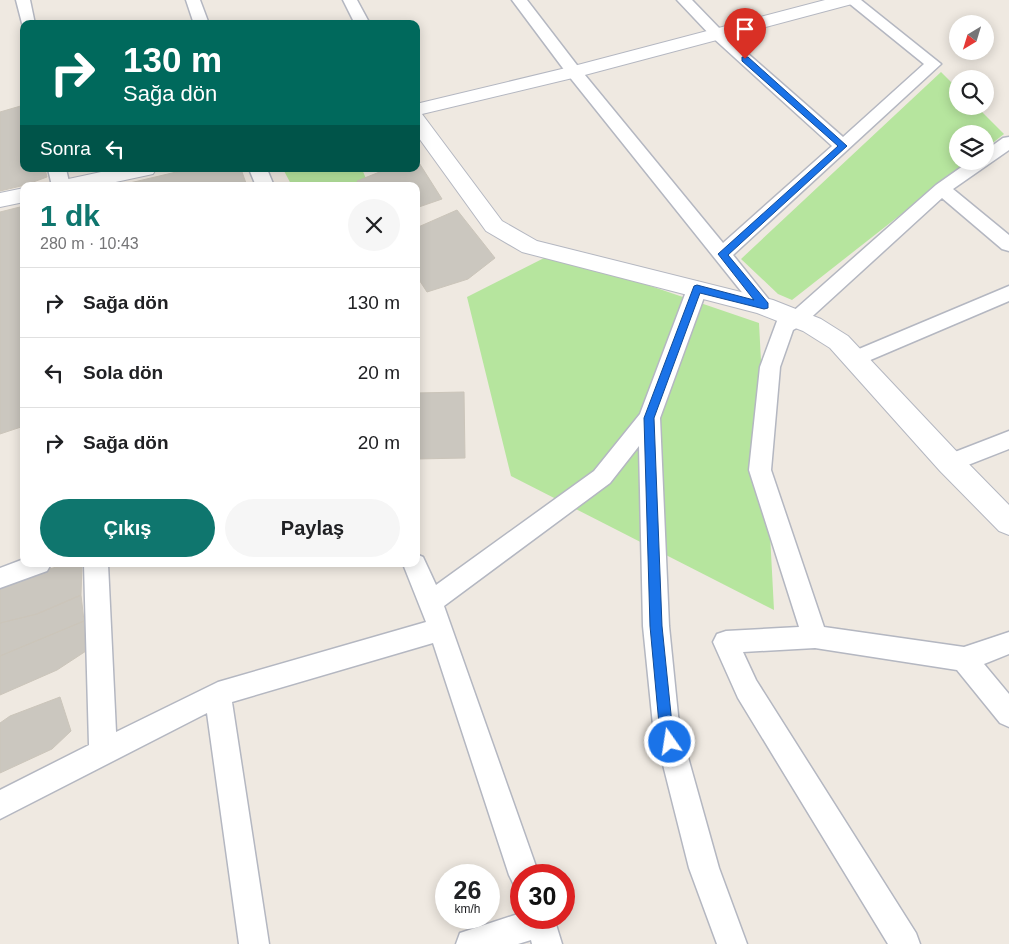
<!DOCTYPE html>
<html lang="tr">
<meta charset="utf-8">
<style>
:root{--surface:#fff;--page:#f6f6f6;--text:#202124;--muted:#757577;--line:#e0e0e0;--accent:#0f766e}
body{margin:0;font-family:Arial,sans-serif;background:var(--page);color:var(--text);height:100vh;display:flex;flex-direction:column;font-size:19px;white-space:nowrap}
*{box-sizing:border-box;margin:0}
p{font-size:16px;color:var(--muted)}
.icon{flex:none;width:28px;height:28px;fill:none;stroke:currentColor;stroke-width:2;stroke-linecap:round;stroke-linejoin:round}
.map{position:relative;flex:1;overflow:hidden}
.sheet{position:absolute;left:20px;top:182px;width:400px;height:385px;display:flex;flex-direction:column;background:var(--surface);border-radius:10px;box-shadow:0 2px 12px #0003}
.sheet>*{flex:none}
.hud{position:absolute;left:20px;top:20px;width:400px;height:152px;border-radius:10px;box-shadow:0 2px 12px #0003;background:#00695c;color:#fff;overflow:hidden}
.needle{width:32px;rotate:218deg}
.tools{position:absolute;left:949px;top:15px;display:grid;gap:10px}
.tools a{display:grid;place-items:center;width:45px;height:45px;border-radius:50%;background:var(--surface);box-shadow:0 2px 12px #0003;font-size:25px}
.speed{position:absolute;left:435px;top:864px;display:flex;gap:10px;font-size:25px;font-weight:700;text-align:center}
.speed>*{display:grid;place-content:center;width:65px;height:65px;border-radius:50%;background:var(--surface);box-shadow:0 2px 12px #0003;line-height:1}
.speed small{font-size:12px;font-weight:400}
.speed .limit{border:8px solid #d22;background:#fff;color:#111}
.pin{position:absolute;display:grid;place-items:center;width:42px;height:42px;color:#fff;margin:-51px -21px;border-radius:50% 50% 50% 0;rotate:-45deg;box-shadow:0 0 5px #0007}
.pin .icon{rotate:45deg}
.me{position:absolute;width:55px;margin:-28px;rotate:347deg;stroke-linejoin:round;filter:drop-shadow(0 0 4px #0008)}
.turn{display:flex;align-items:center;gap:18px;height:105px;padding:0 20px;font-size:22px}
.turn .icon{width:65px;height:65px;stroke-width:2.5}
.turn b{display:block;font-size:35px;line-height:42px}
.then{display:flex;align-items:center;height:48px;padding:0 20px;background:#0003;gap:10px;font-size:19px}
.round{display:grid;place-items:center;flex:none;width:52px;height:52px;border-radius:26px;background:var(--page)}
.overview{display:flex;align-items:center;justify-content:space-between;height:85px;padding:0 20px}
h1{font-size:30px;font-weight:700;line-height:38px;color:var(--accent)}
.cta{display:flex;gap:10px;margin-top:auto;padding:10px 20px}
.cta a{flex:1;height:58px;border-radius:30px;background:var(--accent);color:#fff;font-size:20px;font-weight:700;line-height:58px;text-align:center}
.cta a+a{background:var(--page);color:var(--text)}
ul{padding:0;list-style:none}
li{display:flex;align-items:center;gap:15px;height:70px;padding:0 20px;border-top:1px solid var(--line)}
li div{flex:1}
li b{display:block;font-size:19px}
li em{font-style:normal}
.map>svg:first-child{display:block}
</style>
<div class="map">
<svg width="1009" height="944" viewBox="0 0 1009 944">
<rect width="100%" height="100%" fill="#efe9e1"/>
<path fill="#b6e59e" d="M941,72L957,88L958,106H976L1004,134L985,149V134H958V161H969L792,300L778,294L741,259Z
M283,169H362L369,186H292Z
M554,253L759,323L774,610L511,476L467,297Z"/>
<path fill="#cbc7bf" stroke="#cbc5ba" d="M24,105V169H45L47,177L25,185L0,191V112Z
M416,158L442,199L416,208V186H360L357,181L387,169H416Z
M189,169H241L247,186H117Z
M24,206V426L0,434V212Z
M457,210L495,258L468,279L427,292L416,275V228Z
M464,392L465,458L416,459V393Z
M68,564H82L81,595L37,614L0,623V582Z
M81,595L84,621L0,656V623L37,614Z
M84,621L86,651L57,670L0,695V656Z
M60,697L71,731L52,749L0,773V723L10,716Z"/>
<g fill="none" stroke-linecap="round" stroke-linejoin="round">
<g stroke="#b4b7c1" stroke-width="3">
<path id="minor" d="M16,0H30L35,24H24L23,27Z
M186,0H200L209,24H194Z
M343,0H357L370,24H355Z
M512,0H527L580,69L723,243L832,146L712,37L677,0H692L722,31L843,137L924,64L845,0H861L941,64L733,255L774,306L771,311L764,313L757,311L568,75Z
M1009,137V150L953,189L1009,235V251L1002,249L942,198L804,324L793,330L780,367L771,470L824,627L964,647L1009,632V654L984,664L1009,694V727L1000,723L957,670L815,648L743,652L756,680L916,933L920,944H888L738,698L713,642L717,634L726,631L799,627L749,470L760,367L777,321L790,314L936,185L970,161H985V151L1003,138Z
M48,169H66L70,186H52Z
M249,169H267L274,186H256Z
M697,282L704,284L707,289L660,418L669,626L679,725L719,868L747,944H717L689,868L653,725L643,626L639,446L610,483L444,606L539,875H521V888L514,885L509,875L433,643L232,702L269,944H239L207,713L0,819V790L89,745L84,564H108L116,732L218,682L426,622L403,564H416V554L423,557L436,585L594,471L640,414L687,289L690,284Z
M1009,286V301L861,364L854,367L847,364L844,359L847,354Z
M1009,431V449L950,472L942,469L939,463L942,457Z
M24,559V564H51L47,571L0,588V568Z
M521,913V918H554L562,944H532L531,940L518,944H456L460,933Z"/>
</g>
<g stroke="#b4b7c1" stroke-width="2">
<path id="tertiary" d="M825,0H855L852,4L581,76L422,114L502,221L537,241L773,300L821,319L848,336L960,455L1009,505V535L999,531L940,471L830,348L803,331L757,313L522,252L486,231L416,134V104L570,67Z
M115,169H156L153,174L97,186H56L59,181Z
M24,188V202L0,207V193Z"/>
</g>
<use href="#minor" fill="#fff" fill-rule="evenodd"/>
<use href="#tertiary" fill="#fff" fill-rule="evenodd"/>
</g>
<path fill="#1a73e8" stroke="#114b97" d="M742,57H748L847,146L728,255L768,303V308L764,309L700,293L654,418L662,626L672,724L677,742L675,747L670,749L666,747L659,724L650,626L644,418L694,286L697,285L754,300L718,254L838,146L742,61Z"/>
</svg>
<div class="tools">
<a><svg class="needle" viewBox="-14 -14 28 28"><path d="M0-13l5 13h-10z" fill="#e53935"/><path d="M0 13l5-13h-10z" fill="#757577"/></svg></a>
<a><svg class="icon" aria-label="search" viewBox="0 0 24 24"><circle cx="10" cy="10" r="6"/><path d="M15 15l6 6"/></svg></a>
<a><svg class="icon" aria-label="layers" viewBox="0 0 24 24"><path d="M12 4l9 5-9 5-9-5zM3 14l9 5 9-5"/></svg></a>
</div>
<div class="speed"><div>26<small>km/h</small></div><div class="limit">30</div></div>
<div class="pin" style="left:745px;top:59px;background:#d93025"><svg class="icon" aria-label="arrive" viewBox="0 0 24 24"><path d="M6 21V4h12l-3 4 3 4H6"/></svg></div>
<svg class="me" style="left:670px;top:742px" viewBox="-20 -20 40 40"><circle r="17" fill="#1a73e8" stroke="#fff" stroke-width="3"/><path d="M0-11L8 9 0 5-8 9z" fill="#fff"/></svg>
<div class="hud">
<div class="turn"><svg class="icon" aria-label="right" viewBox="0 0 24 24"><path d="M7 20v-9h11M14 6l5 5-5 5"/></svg><div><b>130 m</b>Sağa dön</div></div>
<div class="then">Sonra<svg class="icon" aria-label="left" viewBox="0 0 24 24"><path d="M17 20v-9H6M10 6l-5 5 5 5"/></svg></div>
</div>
<section class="sheet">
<div class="overview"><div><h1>1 dk</h1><p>280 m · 10:43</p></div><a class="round"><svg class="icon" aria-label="close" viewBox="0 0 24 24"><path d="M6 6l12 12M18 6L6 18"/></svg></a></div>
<ul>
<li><svg class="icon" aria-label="right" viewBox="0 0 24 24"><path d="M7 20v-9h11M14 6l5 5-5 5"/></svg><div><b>Sağa dön</b></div><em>130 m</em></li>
<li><svg class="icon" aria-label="left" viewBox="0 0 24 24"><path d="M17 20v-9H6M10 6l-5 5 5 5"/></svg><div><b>Sola dön</b></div><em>20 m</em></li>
<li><svg class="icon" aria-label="right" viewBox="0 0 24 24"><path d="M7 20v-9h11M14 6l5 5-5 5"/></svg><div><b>Sağa dön</b></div><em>20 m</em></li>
</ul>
<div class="cta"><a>Çıkış</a><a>Paylaş</a></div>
</section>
</div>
